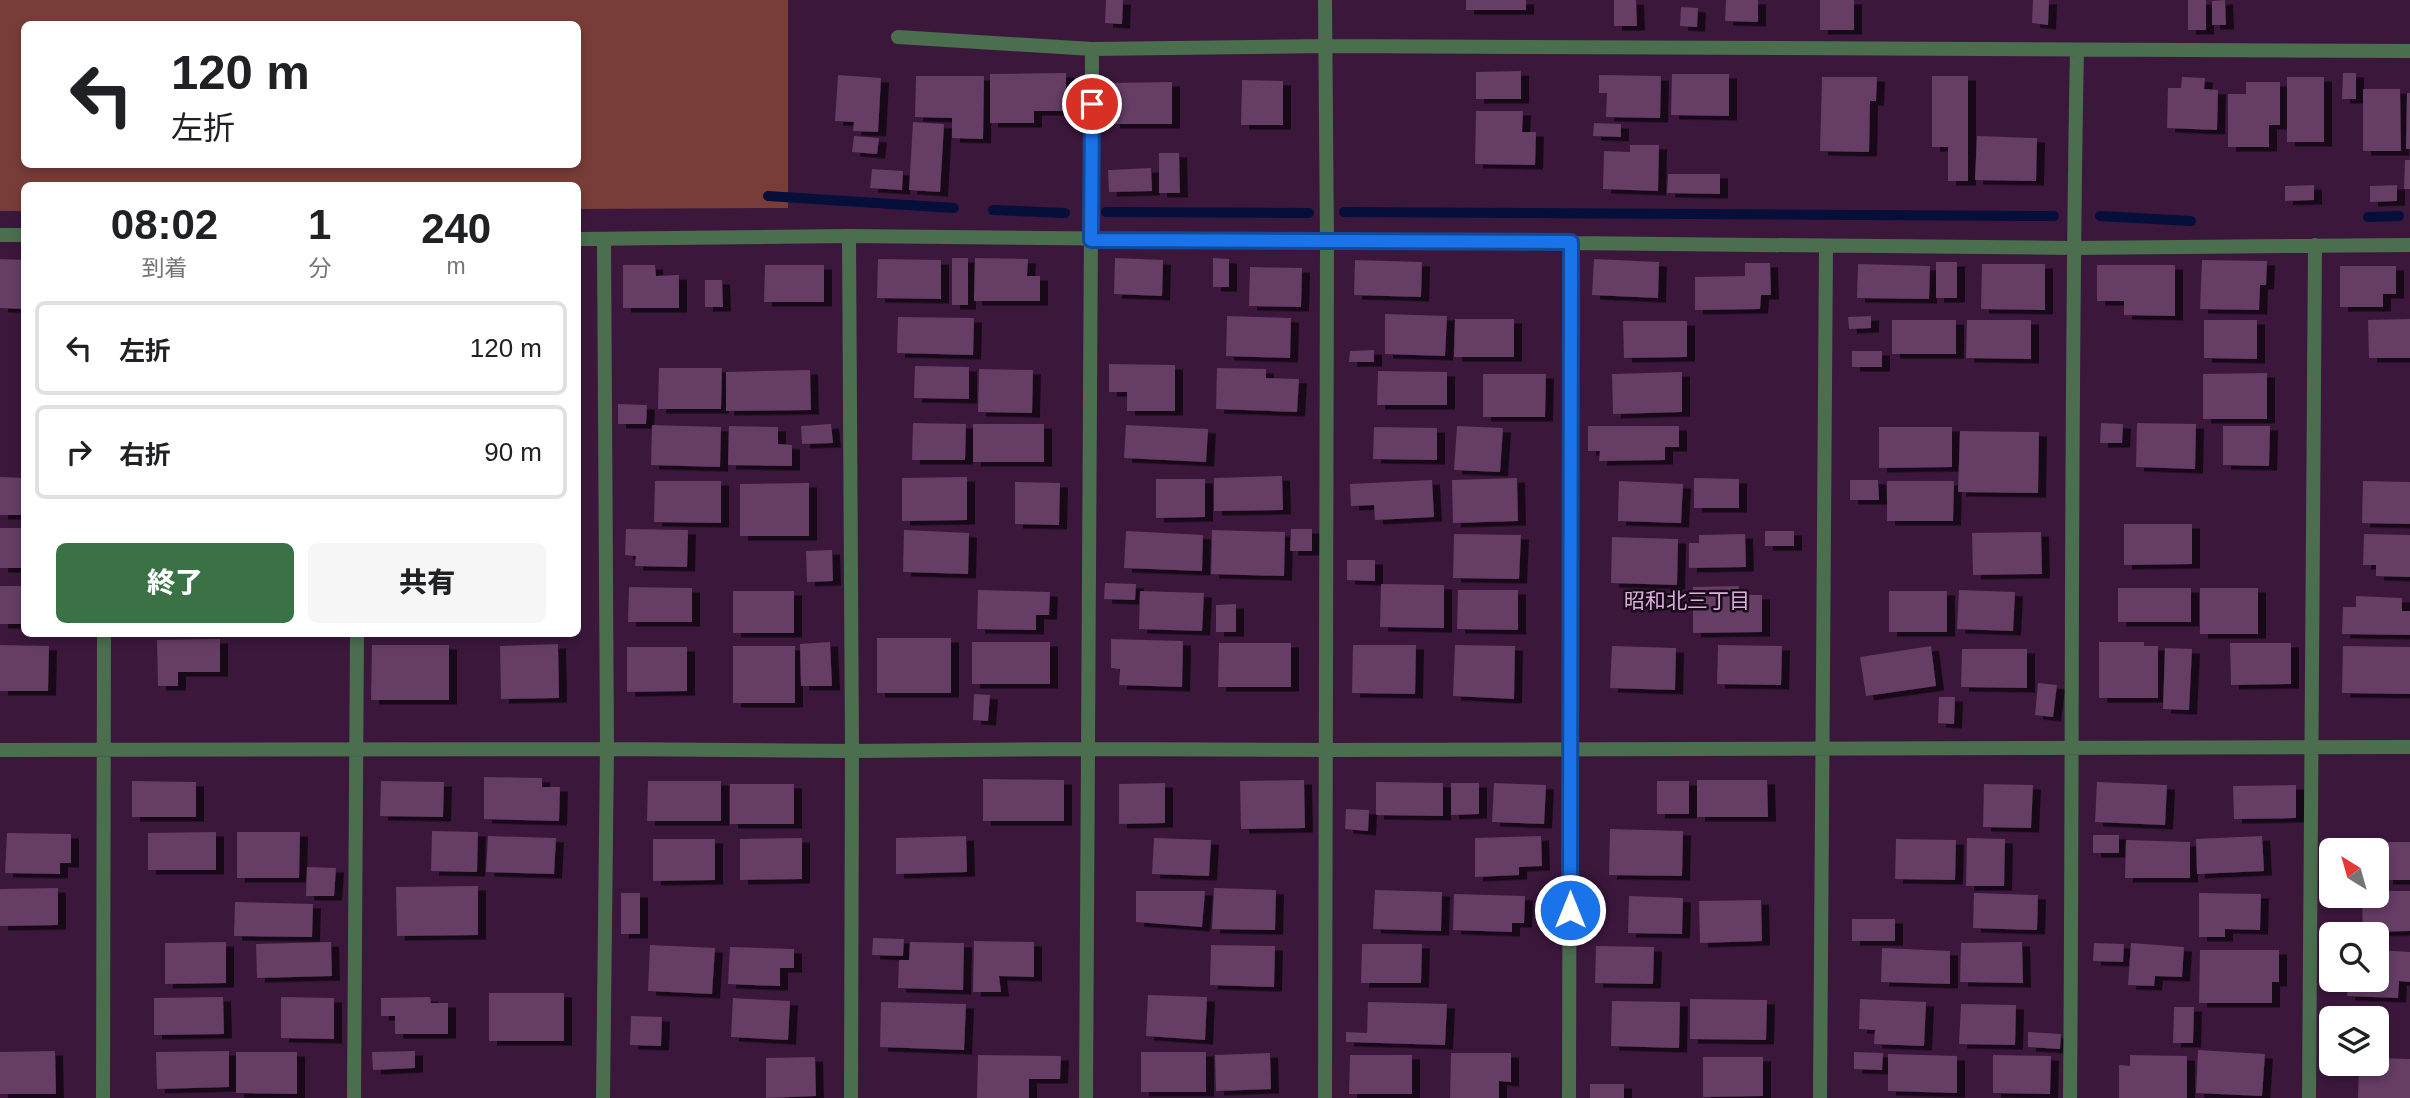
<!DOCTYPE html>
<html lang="ja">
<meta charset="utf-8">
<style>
:root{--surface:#fff;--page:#f6f6f6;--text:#202124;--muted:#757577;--line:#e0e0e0;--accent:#3a7246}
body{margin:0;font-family:Arial,"Noto Sans JP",sans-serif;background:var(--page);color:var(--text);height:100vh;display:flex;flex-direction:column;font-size:26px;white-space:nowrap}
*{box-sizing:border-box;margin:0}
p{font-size:23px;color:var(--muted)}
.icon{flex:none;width:38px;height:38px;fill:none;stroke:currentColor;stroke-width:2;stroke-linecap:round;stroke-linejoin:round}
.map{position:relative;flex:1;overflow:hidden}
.drawer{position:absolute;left:21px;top:182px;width:560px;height:455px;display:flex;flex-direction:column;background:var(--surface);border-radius:10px;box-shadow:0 4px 10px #0003}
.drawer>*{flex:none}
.guide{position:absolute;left:21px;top:21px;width:560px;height:147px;border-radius:10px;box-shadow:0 4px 10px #0003;background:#fff;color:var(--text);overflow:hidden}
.needle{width:46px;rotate:323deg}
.buttons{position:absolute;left:2319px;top:838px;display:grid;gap:14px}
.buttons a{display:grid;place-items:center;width:70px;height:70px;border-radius:10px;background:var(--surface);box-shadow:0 4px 10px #0003;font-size:35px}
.pin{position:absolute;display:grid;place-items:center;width:60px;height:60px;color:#fff;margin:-30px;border:4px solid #fff;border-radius:50%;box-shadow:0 2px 7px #0007}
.me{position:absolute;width:77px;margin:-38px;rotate:0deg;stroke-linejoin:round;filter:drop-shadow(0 0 5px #0008)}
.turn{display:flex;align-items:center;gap:24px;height:147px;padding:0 35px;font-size:32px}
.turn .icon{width:91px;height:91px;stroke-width:2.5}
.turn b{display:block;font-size:49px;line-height:60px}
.eta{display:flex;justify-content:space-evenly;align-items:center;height:119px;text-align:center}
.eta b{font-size:42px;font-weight:800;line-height:49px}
.cta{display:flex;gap:14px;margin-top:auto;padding:14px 35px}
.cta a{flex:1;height:80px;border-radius:10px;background:var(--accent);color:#fff;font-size:28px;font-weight:800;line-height:80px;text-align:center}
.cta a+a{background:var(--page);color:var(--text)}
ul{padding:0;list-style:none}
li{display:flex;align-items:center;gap:21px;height:94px;margin:0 14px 10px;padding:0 21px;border:4px solid var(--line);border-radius:10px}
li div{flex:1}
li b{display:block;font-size:26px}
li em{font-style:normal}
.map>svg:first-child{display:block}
</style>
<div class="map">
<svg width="2410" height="1098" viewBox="0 0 2410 1098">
<defs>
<filter id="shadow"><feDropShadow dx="8" dy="4.5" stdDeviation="0" flood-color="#0009"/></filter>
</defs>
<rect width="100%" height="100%" fill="#3b173c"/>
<path fill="#783d38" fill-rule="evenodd" d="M0,0H788V208L578,209V186H24V211H0ZM24,24H578V164H24Z"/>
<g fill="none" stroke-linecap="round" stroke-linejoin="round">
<path stroke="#050f39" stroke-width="10" d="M768,196L954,208
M993,210L1065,213
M1106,212L1309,213
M1344,212L2054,216
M2100,216L2191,221
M2368,217L2399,216"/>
</g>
<path fill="#653c65" filter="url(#shadow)" d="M1106,0H1123L1122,24L1105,23Z
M1466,0H1526V10H1466Z
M1614,0H1636L1637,26H1614Z
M1726,0H1758V22L1725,21Z
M1820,0H1854V30H1820Z
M2033,0H2049L2048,25L2032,23Z
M2188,0H2206V30H2188Z
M2225,0L2226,25H2212V1Z
M1681,7L1698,8L1697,27L1680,26Z
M1521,71V99H1476V72Z
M1066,73V111H1034V123H990V74Z
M2343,73H2356V99H2342Z
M1672,74H1729V116L1671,115Z
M838,75L881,78L878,132L853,131L854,122L835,121Z
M1599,75L1661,76L1660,118L1606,117L1607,93H1599Z
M916,76H984L983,139L952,138V118L915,117Z
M1932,76H1968V181H1948V147H1932Z
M1822,77H1877L1876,101H1870L1869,152L1820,151Z
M2182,77L2205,78L2204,89L2218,90L2217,130L2167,128L2168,88H2181Z
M2287,77H2324V142H2287Z
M1242,80L1283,81V125H1241Z
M1172,82V124H1112L1111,83Z
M2246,82H2280V125H2269V147H2228V94H2246Z
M2363,89H2400L2401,151H2363Z
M2407,93H2410V149H2406Z
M1476,111H1523L1522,132H1536L1535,165L1475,164Z
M913,122L944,124L940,192L909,190Z
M1594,123L1621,124V137L1593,136Z
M854,136L879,138L877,154L852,152Z
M1977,136L2037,138L2036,181L1975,180Z
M1630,145H1659L1658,191L1603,189L1604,151L1630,152Z
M1159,153H1179L1180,193H1159Z
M2405,160H2410V189H2404Z
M1151,168L1152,191L1109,192L1108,170Z
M872,169L903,171L902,190L870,188Z
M1668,174H1720V194L1667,193Z
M2314,185V200L2285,201V186Z
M2397,185V201L2370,202V186Z
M952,258H968V305H952Z
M975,258L1028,259L1027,276H1040V301H974Z
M1115,258L1163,260L1162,296L1114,294Z
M1213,258L1229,259V287H1213Z
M0,259L24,260V309L0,308Z
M878,259L941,260V299L877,298Z
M1594,259L1659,262L1658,298L1592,295Z
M1355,260L1422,262L1421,297L1354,295Z
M2202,260L2267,261L2266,285H2260L2259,310L2200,309Z
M1936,262H1957V298H1936Z
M1745,263H1770L1771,295H1761L1760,309L1695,310V277L1745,276Z
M1858,264L1930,266L1929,299L1857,298Z
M1982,264H2045V310L1981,309Z
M623,265H655L656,276L679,275V308H623Z
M765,265H824V302H764Z
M2097,265H2175V316L2124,315V301H2097Z
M2340,266H2396V294H2383V307H2340Z
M1250,267L1302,268L1301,307L1249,306Z
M705,280H722L723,307H705Z
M1385,314L1447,316L1445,356L1385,354Z
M1227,316L1291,318L1290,358L1226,356Z
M1871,316V328L1849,329L1848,317Z
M898,317L974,318L973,355L897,353Z
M1455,319H1514V357H1454Z
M2410,319V358H2369L2368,320Z
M1892,320H1956V354H1892Z
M1967,320H2031V359L1966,358Z
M2204,320H2257V359L2204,358Z
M1623,321H1687V357L1624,358Z
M1374,350V362H1349L1350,351Z
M1852,351H1882V367H1852Z
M1109,364L1175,365V411H1127V392H1109Z
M915,366L969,367V399L914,398Z
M659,368H722L721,409H658Z
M1217,368L1266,369V378L1299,379L1297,412L1216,409Z
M979,369L1033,370L1032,413L978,412Z
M810,370L811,410L726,411V372Z
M1378,371L1447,372V405H1377Z
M1682,372V412L1613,414L1612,374Z
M2267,373V419H2203V374Z
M1483,374H1546L1545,417H1483Z
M618,404L647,405L646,424H618Z
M913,423L966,424L965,460H912Z
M2101,423L2123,424L2122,443H2100Z
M2137,423L2196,424L2195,469L2136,467Z
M831,424L833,443L802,444L801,426Z
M973,424H1044V462H973Z
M652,425L721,427L720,467L651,465Z
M1126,425L1208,429L1206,462L1124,458Z
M729,426L778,427V444L792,445V466L728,465Z
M1457,426L1503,428L1500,472L1454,470Z
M1588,426H1679V447H1665V460L1599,461L1600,451H1588Z
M2223,426H2270L2269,466L2223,465Z
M1374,427L1437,428V460L1373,459Z
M1879,427H1952V467L1879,468Z
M1960,431L2039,432L2038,493L1958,492Z
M1282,476L1283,510L1214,511V478Z
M0,477L24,478V515H0Z
M967,477V520L902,521V478Z
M1517,478L1518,521L1453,523L1452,480Z
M1694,478L1739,479V508H1694Z
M1156,479H1205V517L1156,518Z
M1432,480L1434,517L1375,520L1374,505L1351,506L1350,484Z
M1850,480H1878L1879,500H1850Z
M655,481H721V523L654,522Z
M1619,481L1683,484L1681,523L1618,521Z
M1887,481H1954L1953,521H1887Z
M2363,481L2410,482V524L2362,523Z
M1015,482L1060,483L1059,525L1015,524Z
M809,483V536H740V484Z
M2124,524H2192V564L2124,565Z
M0,528H24V568H0Z
M626,529L688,530L687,567L635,566L636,556L625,555Z
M1291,529H1312V551H1290Z
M904,530L969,533L968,574L903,572Z
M1212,530L1285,532L1284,576L1211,574Z
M1126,531L1203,535L1202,571L1124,568Z
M1765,531H1794V546H1765Z
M2041,532L2042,574L1973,575L1972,533Z
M1454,534L1521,535L1519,579L1453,578Z
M1745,534L1746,567L1689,568V543H1699V535Z
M2364,534L2410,535V577L2376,576V565H2363Z
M1612,537L1678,539L1677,585L1611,583Z
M832,550L833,581L807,582L806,551Z
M1347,560H1375V581L1347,580Z
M1105,583L1136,584L1135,600L1104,599Z
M1381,584L1444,585V628L1380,627Z
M0,586H24V624H0Z
M1739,586L1738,595H1762V632L1693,633V587Z
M629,587L692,588V622H628Z
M2118,588H2191V622H2118Z
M2200,588H2258V634H2200Z
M978,590L1050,592L1049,615H1036V630L977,629Z
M1458,590H1518V630L1457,629Z
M1959,590L2015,592L2013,631L1957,629Z
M733,591H794V633H733Z
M1140,591L1204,593L1202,631L1139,629Z
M1889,591H1947V632H1889Z
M2356,596L2402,598V611H2410V635L2342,634L2343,607H2356Z
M1236,604V632H1216V605Z
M877,638H951V693H877Z
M220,639V672H178V686H158L157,640Z
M1111,639L1183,641L1182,687L1119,685L1120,669L1111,668Z
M830,642L832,686H801L800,644Z
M972,642H1050V684H972Z
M2099,642H2144V646H2158V698H2099Z
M1219,643H1291V687H1218Z
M2230,643H2291V684L2231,685Z
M558,644L559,698L501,699L500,646Z
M0,645L49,646L48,691H0Z
M372,645H449V700H371Z
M1353,645H1416L1415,694L1352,693Z
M1455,645L1515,646L1514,699L1453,696Z
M1718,645L1782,646L1781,685L1717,684Z
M733,646H795V703H733Z
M1612,646L1676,648L1675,690L1610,688Z
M1931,646L1936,686L1866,696L1860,657Z
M2343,646L2410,647V694L2342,693Z
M627,647H687V691L627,692Z
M2165,648L2192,649L2189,710L2163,709Z
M1962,649H2027V688L1961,687Z
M2038,683L2057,685L2053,717L2035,715Z
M974,694L990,695L988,721L973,720Z
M1939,697H1955L1954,724L1938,723Z
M484,777L542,778V787H560L559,821L484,819Z
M983,779L1064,780V821H983Z
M1304,780L1305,828L1241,829L1240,781Z
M1697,780H1767L1768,817H1697Z
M132,781L196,782V817H132Z
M381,781L444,782L443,817L380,816Z
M648,781H721V821H647Z
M1657,781H1689V814H1657Z
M1376,782L1443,783V816L1376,815Z
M2097,782L2167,785L2165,825L2095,822Z
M1165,783V823L1119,824V784Z
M1451,783H1479V814L1451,815Z
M1494,783L1546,785L1544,824L1492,822Z
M730,784H794V824H730Z
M1984,784L2033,785L2031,828L1983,827Z
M2296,785V818L2234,819L2233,786Z
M1346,809L1369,810L1368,831L1345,829Z
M1610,829L1683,831L1682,876L1609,875Z
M432,831L478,832L477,872L431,871Z
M216,832V870H148V833Z
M237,832H300L299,878H237Z
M7,833L71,834V863H60V874L5,873Z
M2093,835H2119V853H2093Z
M488,836L556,838L554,874L486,872Z
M966,836L967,872L896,874V838Z
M1541,836L1542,866L1519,867V875L1475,877V838Z
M2262,836L2264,871L2197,874L2196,839Z
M802,838V879L740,880V839Z
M1154,838L1211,840L1209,876L1152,874Z
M1967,838L2005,839L2004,886H1966Z
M653,839H715V880L653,881Z
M1896,839L1956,840L1955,880L1895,879Z
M2126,840L2190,842V878H2125Z
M2385,842H2410V880H2385Z
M307,867L336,868L334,896H306Z
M478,886V935L397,936L396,887Z
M58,888V925L0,926V889Z
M1214,888L1276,890L1275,930L1212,929Z
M1375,890L1442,892L1441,931L1373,929Z
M1136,891H1205L1202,927L1136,922Z
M2376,891H2410V931L2363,932L2362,896H2376Z
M621,893H640V934H621Z
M1974,893L2038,895L2037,930L1973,928Z
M2199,893L2261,894L2260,930L2225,929V937H2199Z
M1454,894L1525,896L1524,923H1512V932L1453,930Z
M1629,896L1683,898L1682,934L1628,933Z
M1761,900L1762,941L1700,943L1699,901Z
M235,902L313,904L312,937L234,936Z
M1852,919H1895V941H1852Z
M873,938L904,939L903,956L872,955Z
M974,941L1034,942V977L999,976L1001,992H973Z
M226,942V983L165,984V943Z
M331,942L332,976L257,978L256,944Z
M910,942L964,943L963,990L898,988L899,960H909Z
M2022,942L2023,983L1960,982L1961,943Z
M2094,943L2124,944L2123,962L2093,961Z
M2131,943L2184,947L2182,977L2155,976L2154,986L2128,985Z
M1362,944H1422L1421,983H1361Z
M650,945L715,948L712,994L648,991Z
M1211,945L1275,946L1274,987L1210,985Z
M1596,946L1654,947L1653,984L1595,983Z
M730,947L794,949V968H780V986L728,984Z
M1882,948L1950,951V984L1881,982Z
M2200,950H2279V982H2272V1003H2199Z
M2376,950L2410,952V982L2399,981L2398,998L2347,996L2348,980H2376Z
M489,993H564V1041H489Z
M1148,995L1207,997L1205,1040L1146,1036Z
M223,997L224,1034L154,1035V998Z
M281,997L334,998V1039L281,1038Z
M430,997L431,1003H448V1034H395V1016H381V998Z
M733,998L790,1001L788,1040L731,1037Z
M1690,999L1767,1000L1766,1040L1690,1039Z
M1860,999L1926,1002L1924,1046L1874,1044L1875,1030L1859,1029Z
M1612,1001L1680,1002L1679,1048L1611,1046Z
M881,1002L966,1004L964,1050L880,1047Z
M1368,1002L1447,1004L1445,1045L1346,1042V1032L1367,1033Z
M1961,1004L2016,1005L2015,1045L1959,1044Z
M2174,1007H2194L2193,1043H2173Z
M631,1016L662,1017L661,1046L630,1045Z
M2028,1032L2061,1034L2060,1049L2028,1047Z
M2198,1050L2265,1054L2262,1096L2196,1093Z
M55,1051L56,1094H0V1052Z
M229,1051V1087L157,1089L156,1052Z
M415,1051V1068L373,1070L372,1052Z
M236,1052H297V1094L236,1093Z
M1141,1052H1206V1092H1141Z
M1854,1052L1883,1053L1882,1070L1854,1069Z
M1270,1053L1271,1089L1216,1091L1215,1055Z
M1451,1053H1511V1082L1499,1081V1098H1450Z
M1888,1054L1957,1056V1093L1888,1091Z
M978,1055L1061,1056L1060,1079H1029V1098H977Z
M1350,1055H1412V1094H1349Z
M1993,1055L2051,1056L2050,1094L1993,1093Z
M2130,1055L2187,1056V1098H2119V1065L2130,1066Z
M815,1057L816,1096L766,1098V1058Z
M1703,1057H1763V1096L1703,1097Z
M2376,1058L2410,1059V1098H2358L2359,1064H2376Z
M1590,1084H1624V1098H1590Z"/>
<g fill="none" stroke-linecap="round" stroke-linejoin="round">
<path stroke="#4b6e4f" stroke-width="14" d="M1325,0L1327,242L1325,1098
M898,37L1092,49L1326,46L2410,51
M0,235H24
M849,236L852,751L851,1098
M578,239L849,236L2073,248L2410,245
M0,750L607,749L852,751L1088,749L1327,750L2410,747
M103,1098L104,634
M354,1098L357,634
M603,1098L607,749L604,240
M1086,1098L1092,49
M1569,1098L1571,242
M1820,1098L1826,246
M2070,1098C2073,749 2070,399 2077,50
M2309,1098L2315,245"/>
</g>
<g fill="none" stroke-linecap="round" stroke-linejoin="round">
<g stroke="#114b97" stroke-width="18">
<path id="route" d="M1092,104L1091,240L1571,242L1570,910"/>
</g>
<use href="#route" stroke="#1a73e8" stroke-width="12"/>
</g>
<g text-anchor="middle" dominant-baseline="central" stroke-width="5" stroke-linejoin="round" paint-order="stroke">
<g font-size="21" fill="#dcafdb" stroke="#190a1a">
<text x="1687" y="600">昭和北三丁目</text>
</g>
</g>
</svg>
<div class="buttons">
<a><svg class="needle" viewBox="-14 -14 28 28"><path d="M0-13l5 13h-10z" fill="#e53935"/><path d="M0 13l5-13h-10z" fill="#757577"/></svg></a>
<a><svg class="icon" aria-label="search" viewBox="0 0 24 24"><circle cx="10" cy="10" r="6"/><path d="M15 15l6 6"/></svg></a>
<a><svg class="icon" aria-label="layers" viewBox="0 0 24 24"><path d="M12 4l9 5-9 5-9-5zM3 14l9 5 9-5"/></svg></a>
</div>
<div class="pin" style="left:1092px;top:104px;background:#d93025"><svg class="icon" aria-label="arrive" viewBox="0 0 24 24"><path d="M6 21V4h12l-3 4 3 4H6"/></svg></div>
<svg class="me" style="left:1570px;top:910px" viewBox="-20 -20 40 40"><circle r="17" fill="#1a73e8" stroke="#fff" stroke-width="3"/><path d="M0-11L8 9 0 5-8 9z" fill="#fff"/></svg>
<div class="guide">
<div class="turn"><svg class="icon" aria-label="left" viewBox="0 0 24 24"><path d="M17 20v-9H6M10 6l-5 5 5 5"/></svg><div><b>120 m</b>左折</div></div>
</div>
<section class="drawer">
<div class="eta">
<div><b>08:02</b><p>到着</p></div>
<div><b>1</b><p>分</p></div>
<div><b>240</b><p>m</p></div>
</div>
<ul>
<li><svg class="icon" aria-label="left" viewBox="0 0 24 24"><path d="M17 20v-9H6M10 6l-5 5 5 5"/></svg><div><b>左折</b></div><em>120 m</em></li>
<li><svg class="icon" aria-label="right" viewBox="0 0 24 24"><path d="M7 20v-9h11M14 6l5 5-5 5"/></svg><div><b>右折</b></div><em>90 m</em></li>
</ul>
<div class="cta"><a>終了</a><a>共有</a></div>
</section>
</div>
